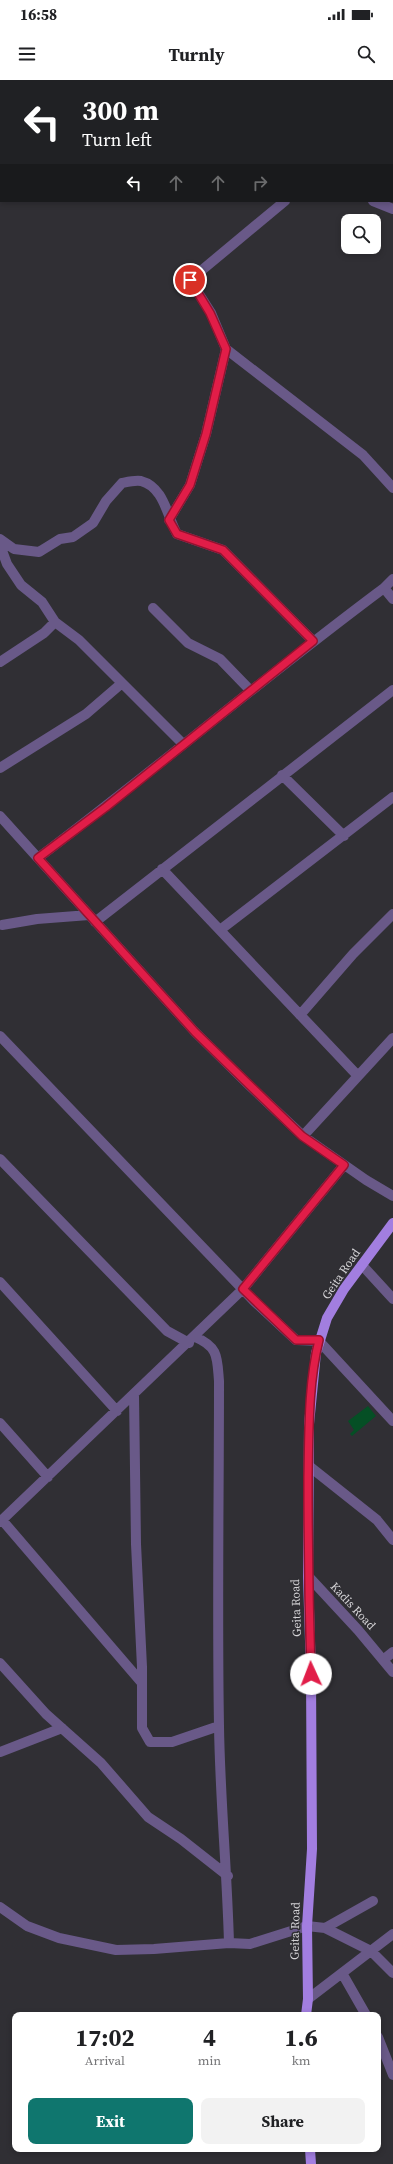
<!DOCTYPE html>
<style>
:root{--surface:#fff;--page:#f2f2f2;--text:#202124;--muted:#757577;--accent:#0f766e}
body{margin:0;font-family:"Source Serif 4",serif;background:var(--page);color:var(--text);height:100vh;display:flex;flex-direction:column;font-size:15px;white-space:nowrap}
*{box-sizing:border-box;margin:0}
p{font-size:13px;color:var(--muted)}
.icon{flex:none;width:22px;height:22px;fill:none;stroke:currentColor;stroke-width:2;stroke-linecap:round;stroke-linejoin:round}
.map{position:relative;flex:1;overflow:hidden}
.details{position:absolute;left:12px;top:1932px;width:369px;height:140px;display:flex;flex-direction:column;background:var(--surface);border-radius:8px;box-shadow:0 2px 6px #0003}
.details>*{flex:none}
.hud{position:absolute;left:0px;top:0px;width:393px;height:122px;box-shadow:0 2px 6px #0003;background:#202124;color:#fff;overflow:hidden}
.controls{position:absolute;left:341px;top:134px;display:grid;gap:8px}
.controls a{display:grid;place-items:center;width:40px;height:40px;border-radius:8px;background:var(--surface);box-shadow:0 2px 6px #0003;font-size:20px}
.pin{position:absolute;display:grid;place-items:center;width:34px;height:34px;color:#fff;margin:-17px;border:2px solid #fff;border-radius:50%;box-shadow:0 1px 4px #0007}
.me{position:absolute;width:44px;margin:-22px;rotate:358deg;stroke-linejoin:round;filter:drop-shadow(0 0 3px #0008)}
.turn{display:flex;align-items:center;gap:14px;height:84px;padding:0 16px;font-size:18px}
.turn .icon{width:52px;height:52px;stroke-width:2.5}
.turn b{display:block;font-size:28px;line-height:34px}
.lanes{display:flex;align-items:center;height:38px;padding:0 16px;background:#0003;justify-content:center;gap:20px;direction:ltr}
.lanes .off{opacity:.35}
.eta{display:flex;justify-content:space-evenly;align-items:center;height:68px;text-align:center}
.eta b{font-size:24px;font-weight:700;line-height:28px}
.cta{display:flex;gap:8px;margin-top:auto;padding:8px 16px}
.cta a{flex:1;height:46px;border-radius:8px;background:var(--accent);color:#fff;font-size:16px;font-weight:700;line-height:46px;text-align:center}
.cta a+a{background:var(--page);color:var(--text)}
.status{display:flex;justify-content:space-between;align-items:center;height:28px;padding:0 20px;background:var(--surface);direction:ltr}
.status svg{height:11px;fill:currentColor}
header{display:flex;justify-content:space-between;align-items:center;height:52px;padding:0 16px;background:var(--surface);font-size:18px;font-weight:700}
.map>svg:first-child{display:block}
</style>
<div class="status"><b>16:58</b><svg viewBox="0 0 49 12"><path d="M0 12V9h3v3zM5 12V6h3v6zM10 12V3h3v9zM15 12V0h3v12zM26 1h20v11H26zM47 4h2v5h-2z"/></svg></div>
<header><svg class="icon" aria-label="menu" viewBox="0 0 24 24"><path d="M4 6h16M4 12h16M4 18h16"/></svg>Turnly<svg class="icon" aria-label="search" viewBox="0 0 24 24"><circle cx="10" cy="10" r="6"/><path d="M15 15l6 6"/></svg></header>
<div class="map">
<svg width="393" height="2084" viewBox="0 0 393 2084">
<rect width="100%" height="100%" fill="#302f34"/>
<path fill="#054f25" d="M368,1326L376,1336L352,1356L350,1354L354,1350L348,1341Z"/>
<g fill="none" stroke-linecap="round" stroke-linejoin="round">
<path stroke="#695988" stroke-width="10" d="M392,27H393
M373,121L393,129
M226,269L363,375L393,408
M169,440L190,405L206,354L226,269L211,233L190,200L285,121
M0,459L14,469L39,472L60,459L73,457L93,443L106,421L122,403C127,402 135,400 141,401C164,407 167,436 177,454L223,470L313,561
M0,465L7,484L21,505L42,522L55,542L79,560L183,664
M384,508L393,519
M153,528L188,563L220,579L250,610
M0,582L44,553L55,542
M0,688L86,634L122,603
M282,695L344,756
M0,736L195,952L251,1007L303,1056L366,1100L393,1116
M38,778C155,690 267,595 384,508L393,499
M162,789L358,996
M95,842L393,610
M2,845L37,839L89,835
M220,850L393,717
M300,935L353,874L393,834
M0,956L254,1221L296,1260L319,1261L393,1341
M303,1056L393,958
M0,1079L167,1251L189,1263
M362,1185L393,1219
M0,1202L117,1331
M195,1257C219,1267 217,1278 219,1301C219,1416 217,1531 219,1646C220,1718 227,1790 229,1863
M134,1314L136,1464L142,1587V1648L150,1662H172L219,1646
M0,1343L48,1397
M309,1386L377,1440L393,1460
M2,1440L142,1603
M0,1442L243,1209L344,1085
M308,1496L358,1550L393,1592
M383,1580L393,1572
M0,1583L46,1634L101,1683L148,1737L181,1759L228,1796
M0,1672L62,1648
M0,1827L27,1846L59,1858L116,1870L154,1869L229,1863L250,1864L307,1846L325,1848L371,1871L393,1893
M325,1848L373,1821
M342,1893L366,1935
M308,1919L393,1854
M378,1957L393,1995"/>
<path stroke="#a27ee0" stroke-width="10" d="M306,1935L308,1919L307,1846L312,1769L311,1594L308,1496L309,1344L316,1273L327,1238L344,1209L393,1143
M310,2069L311,2084"/>
</g>
<g fill="none" stroke-linecap="round" stroke-linejoin="round">
<g stroke="#92132f" stroke-width="10">
<path id="route" d="M190,200L210,233L226,269L206,354L190,405L169,440L177,454L223,470L313,561L106,727L38,778L195,952L302,1056L344,1085L243,1209L296,1260H319C308,1304 309,1352 308,1397C308,1463 309,1528 311,1594"/>
</g>
<use href="#route" stroke="#e11d48" stroke-width="7"/>
</g>
<g text-anchor="middle" dominant-baseline="central" stroke-width="3" stroke-linejoin="round" paint-order="stroke">
<g font-size="12" fill="#d4d3d6" stroke="#302f34">
<text transform="translate(341 1194) rotate(-56)">Geita Road</text>
<text transform="translate(353 1526) rotate(47)">Kadis Road</text>
<text transform="translate(296 1528) rotate(-92)">Geita Road</text>
<text transform="translate(295 1851) rotate(-89)">Geita Road</text>
</g>
</g>
</svg>
<div class="controls">
<a><svg class="icon" aria-label="search" viewBox="0 0 24 24"><circle cx="10" cy="10" r="6"/><path d="M15 15l6 6"/></svg></a>
</div>
<div class="pin" style="left:190px;top:200px;background:#d93025"><svg class="icon" aria-label="arrive" viewBox="0 0 24 24"><path d="M6 21V4h12l-3 4 3 4H6"/></svg></div>
<svg class="me" style="left:311px;top:1594px" viewBox="-20 -20 40 40"><circle r="19" fill="#fff"/><path d="M0-13L10 11 0 6-10 11z" fill="#e11d48"/></svg>
<div class="hud">
<div class="turn"><svg class="icon" aria-label="left" viewBox="0 0 24 24"><path d="M17 20v-9H6M10 6l-5 5 5 5"/></svg><div><b>300 m</b>Turn left</div></div>
<div class="lanes"><svg class="icon" aria-label="left" viewBox="0 0 24 24"><path d="M17 20v-9H6M10 6l-5 5 5 5"/></svg><svg class="icon off" aria-label="ahead" viewBox="0 0 24 24"><path d="M12 20V5M6 11l6-6 6 6"/></svg><svg class="icon off" aria-label="ahead" viewBox="0 0 24 24"><path d="M12 20V5M6 11l6-6 6 6"/></svg><svg class="icon off" aria-label="right" viewBox="0 0 24 24"><path d="M7 20v-9h11M14 6l5 5-5 5"/></svg></div>
</div>
<section class="details">
<div class="eta">
<div><b>17:02</b><p>Arrival</p></div>
<div><b>4</b><p>min</p></div>
<div><b>1.6</b><p>km</p></div>
</div>
<div class="cta"><a>Exit</a><a>Share</a></div>
</section>
</div>
